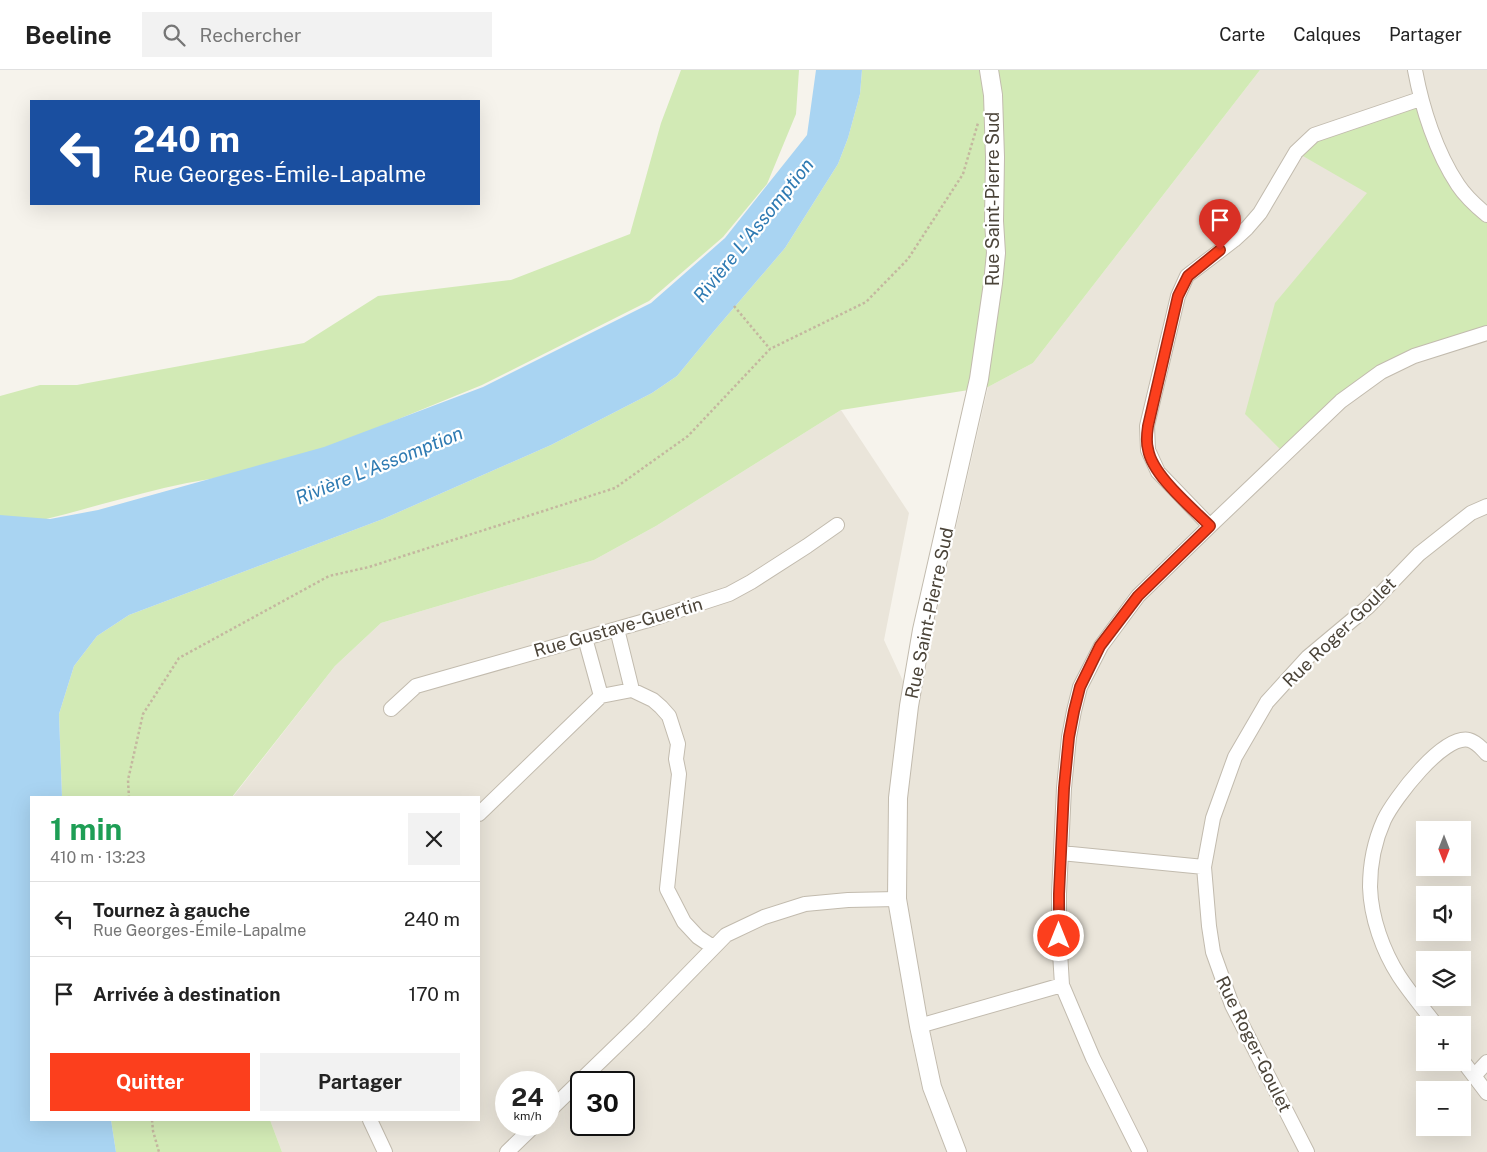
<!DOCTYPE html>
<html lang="fr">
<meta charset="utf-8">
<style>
:root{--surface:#fff;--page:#f2f2f2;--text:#222;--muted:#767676;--line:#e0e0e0;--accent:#fc3f1d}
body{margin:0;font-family:"Public Sans",sans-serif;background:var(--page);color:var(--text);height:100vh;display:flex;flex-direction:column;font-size:19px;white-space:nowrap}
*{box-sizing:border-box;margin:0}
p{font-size:16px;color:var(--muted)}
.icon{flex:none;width:28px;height:28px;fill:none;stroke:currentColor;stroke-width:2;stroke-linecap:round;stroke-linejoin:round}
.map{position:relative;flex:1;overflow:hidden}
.side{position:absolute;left:30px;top:726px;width:450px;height:325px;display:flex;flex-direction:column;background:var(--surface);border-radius:0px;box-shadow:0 5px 20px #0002}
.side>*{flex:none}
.banner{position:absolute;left:30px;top:30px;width:450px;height:105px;border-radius:0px;box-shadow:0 5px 20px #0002;background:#1a4fa0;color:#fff;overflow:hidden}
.needle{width:32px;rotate:180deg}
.controls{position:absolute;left:1416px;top:751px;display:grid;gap:10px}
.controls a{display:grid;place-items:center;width:55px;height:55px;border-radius:0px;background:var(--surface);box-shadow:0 5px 20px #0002;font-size:25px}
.speed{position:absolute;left:495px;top:1001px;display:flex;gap:10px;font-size:25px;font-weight:700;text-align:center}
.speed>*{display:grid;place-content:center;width:65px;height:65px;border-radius:50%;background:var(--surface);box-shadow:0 5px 20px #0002;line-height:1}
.speed small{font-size:12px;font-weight:400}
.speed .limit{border:2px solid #111;border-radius:8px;background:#fff;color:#111}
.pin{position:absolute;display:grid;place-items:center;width:42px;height:42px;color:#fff;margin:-51px -21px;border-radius:50% 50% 50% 0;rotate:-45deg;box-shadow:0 0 5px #0007}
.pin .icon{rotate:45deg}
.me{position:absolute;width:55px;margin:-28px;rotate:0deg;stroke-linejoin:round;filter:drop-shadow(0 0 4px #0008)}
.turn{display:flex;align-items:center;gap:18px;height:105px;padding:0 20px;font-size:22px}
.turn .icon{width:65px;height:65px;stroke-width:2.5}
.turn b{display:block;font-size:35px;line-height:42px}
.round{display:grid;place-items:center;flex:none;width:52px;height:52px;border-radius:0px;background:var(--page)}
.summary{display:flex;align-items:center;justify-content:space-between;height:85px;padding:0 20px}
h1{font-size:30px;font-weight:700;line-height:38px;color:#1e9e55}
.cta{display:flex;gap:10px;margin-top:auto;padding:10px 20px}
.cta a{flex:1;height:58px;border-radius:0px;background:var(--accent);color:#fff;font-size:20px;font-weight:700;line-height:58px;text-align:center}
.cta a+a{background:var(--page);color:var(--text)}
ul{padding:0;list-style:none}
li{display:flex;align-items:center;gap:15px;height:75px;padding:0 20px;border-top:1px solid var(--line)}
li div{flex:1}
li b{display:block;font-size:19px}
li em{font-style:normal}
header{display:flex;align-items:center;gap:30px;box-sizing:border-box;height:70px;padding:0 25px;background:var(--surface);border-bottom:1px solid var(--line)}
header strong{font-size:24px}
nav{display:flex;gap:28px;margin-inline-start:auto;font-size:18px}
.search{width:350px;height:45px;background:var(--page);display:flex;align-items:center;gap:12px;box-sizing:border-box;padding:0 18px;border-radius:0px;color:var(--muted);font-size:19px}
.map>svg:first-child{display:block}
</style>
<header>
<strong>Beeline</strong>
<div class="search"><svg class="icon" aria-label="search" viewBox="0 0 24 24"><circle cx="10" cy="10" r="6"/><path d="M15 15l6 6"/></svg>Rechercher</div>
<nav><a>Carte</a><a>Calques</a><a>Partager</a></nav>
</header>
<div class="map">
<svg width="1487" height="1082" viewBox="0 0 1487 1082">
<rect width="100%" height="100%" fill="#f6f3ec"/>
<path fill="#eae5da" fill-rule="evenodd" d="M1260,0H1487V1082H282L270,1050H479V728H232L335,596L381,553L594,490L656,456L841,340L909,443L884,570L915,637L988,317L1033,293ZM1425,760H1462V798H1425ZM1425,825H1462V862H1425ZM1425,890H1462V928H1425ZM1425,955H1462V992H1425ZM506,1012H549V1055H506ZM581,1012H624V1055H581ZM1425,1020H1462V1058H1425Z"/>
<path fill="#d2eab5" d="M681,0H799L796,44L767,114L723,167L649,231L482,315L266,403C232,405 198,410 164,418C109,431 55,449 0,459V326L40,315H77L304,273L378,226L511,210L630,164L661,53Z
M862,0H1260L1033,293L988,317L841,340L656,456L594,490L381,553L335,596L232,727H62L59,644L74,596L97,566L129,545L383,449L551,375L652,323L677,306L714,261L785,178L838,94L848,68L860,24Z
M1420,29L1447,95L1487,145V263L1381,302L1285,384L1245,344L1275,233L1367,123L1296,82L1314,65Z
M111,1050H270L282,1082H116Z"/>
<path fill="#a9d4f2" d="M816,0H862L860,24L848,68L838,94L785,178L714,261L677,306L652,323L551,375L383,449L129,545L97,566L74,596L59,644L62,727L31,728V1050H111L116,1082H0V445L50,449L98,440L324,377L483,317L651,233L725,168L807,65Z"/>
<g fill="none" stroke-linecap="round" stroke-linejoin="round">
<g stroke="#c2bbae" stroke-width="16">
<path id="minor" d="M1415,0C1422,38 1436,82 1458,115C1466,127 1476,136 1487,145
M1210,456L1158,402L1148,380L1147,356L1178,226L1187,206L1234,170L1247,158L1260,143L1296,82L1314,65L1420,29
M617,559L632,620
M585,568L601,626
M391,639L416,616L652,549L729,524L751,512L807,476L837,455
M479,744L601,626L632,620L653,630L661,637L669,646L678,674L676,689L679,704L667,819L684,852L698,867L713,877
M1061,783L1204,797
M1436,955C1424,939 1410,923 1399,906C1383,881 1371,848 1370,817C1370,795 1375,770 1384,750C1394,729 1443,664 1469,670C1477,672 1482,679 1487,684
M919,956L1062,915
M1462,990L1487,1023
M1474,1006L1487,992
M549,1041L640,953L726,865L764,847L805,834L848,830L897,829
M370,1050L385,1082
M507,1082L535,1055
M1140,1082L1093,988L1062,915L1059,866V824L1064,718L1069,667L1074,641L1080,617L1101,576L1138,526L1210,456L1341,331L1381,302L1414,286L1487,263
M1307,1082L1232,935L1213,882L1209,856L1204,797L1213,748L1235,687L1267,632L1308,587L1369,536L1419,484L1471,443L1487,436"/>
</g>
<g stroke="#c2bbae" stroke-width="20">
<path id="tertiary" d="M957,1082L932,1017L919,956L897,829L898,728L909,636L922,560L979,309L993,213L996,183L994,151L995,87L993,25L989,0"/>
</g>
<path stroke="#c4b79f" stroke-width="2.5" stroke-dasharray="2.5 2.5" stroke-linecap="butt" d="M734,236L770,279
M129,728L128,710L143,644L179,588L329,506L369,497L615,418L688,366L770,279L866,232L908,189L963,104L978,53
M152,1050L153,1061L159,1082"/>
<use href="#minor" stroke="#fff" stroke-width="14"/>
<use href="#tertiary" stroke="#fff" stroke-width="18"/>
</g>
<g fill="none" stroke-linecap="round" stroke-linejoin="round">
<g stroke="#a42913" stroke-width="12">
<path id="route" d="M1059,866V824L1064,718L1069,667L1074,641L1080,617L1100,576L1138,526L1210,456C1191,437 1152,405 1148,379C1146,372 1147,363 1148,356L1178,226L1188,206L1220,180"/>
</g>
<use href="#route" stroke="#fc3f1d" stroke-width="9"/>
</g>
<g text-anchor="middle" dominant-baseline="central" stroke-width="4.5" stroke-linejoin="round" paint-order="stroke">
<g font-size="18" fill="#4b4439" stroke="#fff">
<text transform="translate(992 129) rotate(-90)">Rue Saint-Pierre Sud</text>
<text transform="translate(929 543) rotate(-78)">Rue Saint-Pierre Sud</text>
<text transform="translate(618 557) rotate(-16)">Rue Gustave-Guertin</text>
<text transform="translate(1339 562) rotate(-44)">Rue Roger-Goulet</text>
<text transform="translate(1254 974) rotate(64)">Rue Roger-Goulet</text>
</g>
<g font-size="19" font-style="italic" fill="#2e7ab2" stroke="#fff">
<text transform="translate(753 160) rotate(-51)">Rivière L'Assomption</text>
<text transform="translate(379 395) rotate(-22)">Rivière L'Assomption</text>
</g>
</g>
</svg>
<div class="controls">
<a><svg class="needle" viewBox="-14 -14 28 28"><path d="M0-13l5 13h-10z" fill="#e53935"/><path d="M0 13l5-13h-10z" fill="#767676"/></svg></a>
<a><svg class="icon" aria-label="sound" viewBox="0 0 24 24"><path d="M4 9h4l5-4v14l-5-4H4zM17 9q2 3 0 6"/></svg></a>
<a><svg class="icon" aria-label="layers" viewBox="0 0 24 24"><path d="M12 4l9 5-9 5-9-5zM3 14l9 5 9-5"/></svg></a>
<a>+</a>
<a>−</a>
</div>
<div class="speed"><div>24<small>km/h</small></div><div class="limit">30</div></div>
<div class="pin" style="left:1220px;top:180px;background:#d93025"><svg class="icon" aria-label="arrive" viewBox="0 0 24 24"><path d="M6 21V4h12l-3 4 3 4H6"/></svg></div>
<svg class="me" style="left:1059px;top:866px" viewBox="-20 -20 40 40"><circle r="17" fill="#fc3f1d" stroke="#fff" stroke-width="3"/><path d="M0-11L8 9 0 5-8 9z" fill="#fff"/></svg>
<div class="banner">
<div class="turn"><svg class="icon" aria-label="left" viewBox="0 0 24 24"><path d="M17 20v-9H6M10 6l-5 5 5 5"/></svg><div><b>240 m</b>Rue Georges-Émile-Lapalme</div></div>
</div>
<section class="side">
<div class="summary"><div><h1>1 min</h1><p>410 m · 13:23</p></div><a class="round"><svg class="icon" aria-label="close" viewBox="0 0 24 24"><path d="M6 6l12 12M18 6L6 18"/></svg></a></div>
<ul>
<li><svg class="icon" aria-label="left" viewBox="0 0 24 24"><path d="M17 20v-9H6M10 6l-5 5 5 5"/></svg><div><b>Tournez à gauche</b><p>Rue Georges-Émile-Lapalme</p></div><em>240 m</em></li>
<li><svg class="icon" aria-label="arrive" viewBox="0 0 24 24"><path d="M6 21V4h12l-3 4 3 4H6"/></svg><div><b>Arrivée à destination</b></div><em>170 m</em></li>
</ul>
<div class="cta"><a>Quitter</a><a>Partager</a></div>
</section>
</div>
